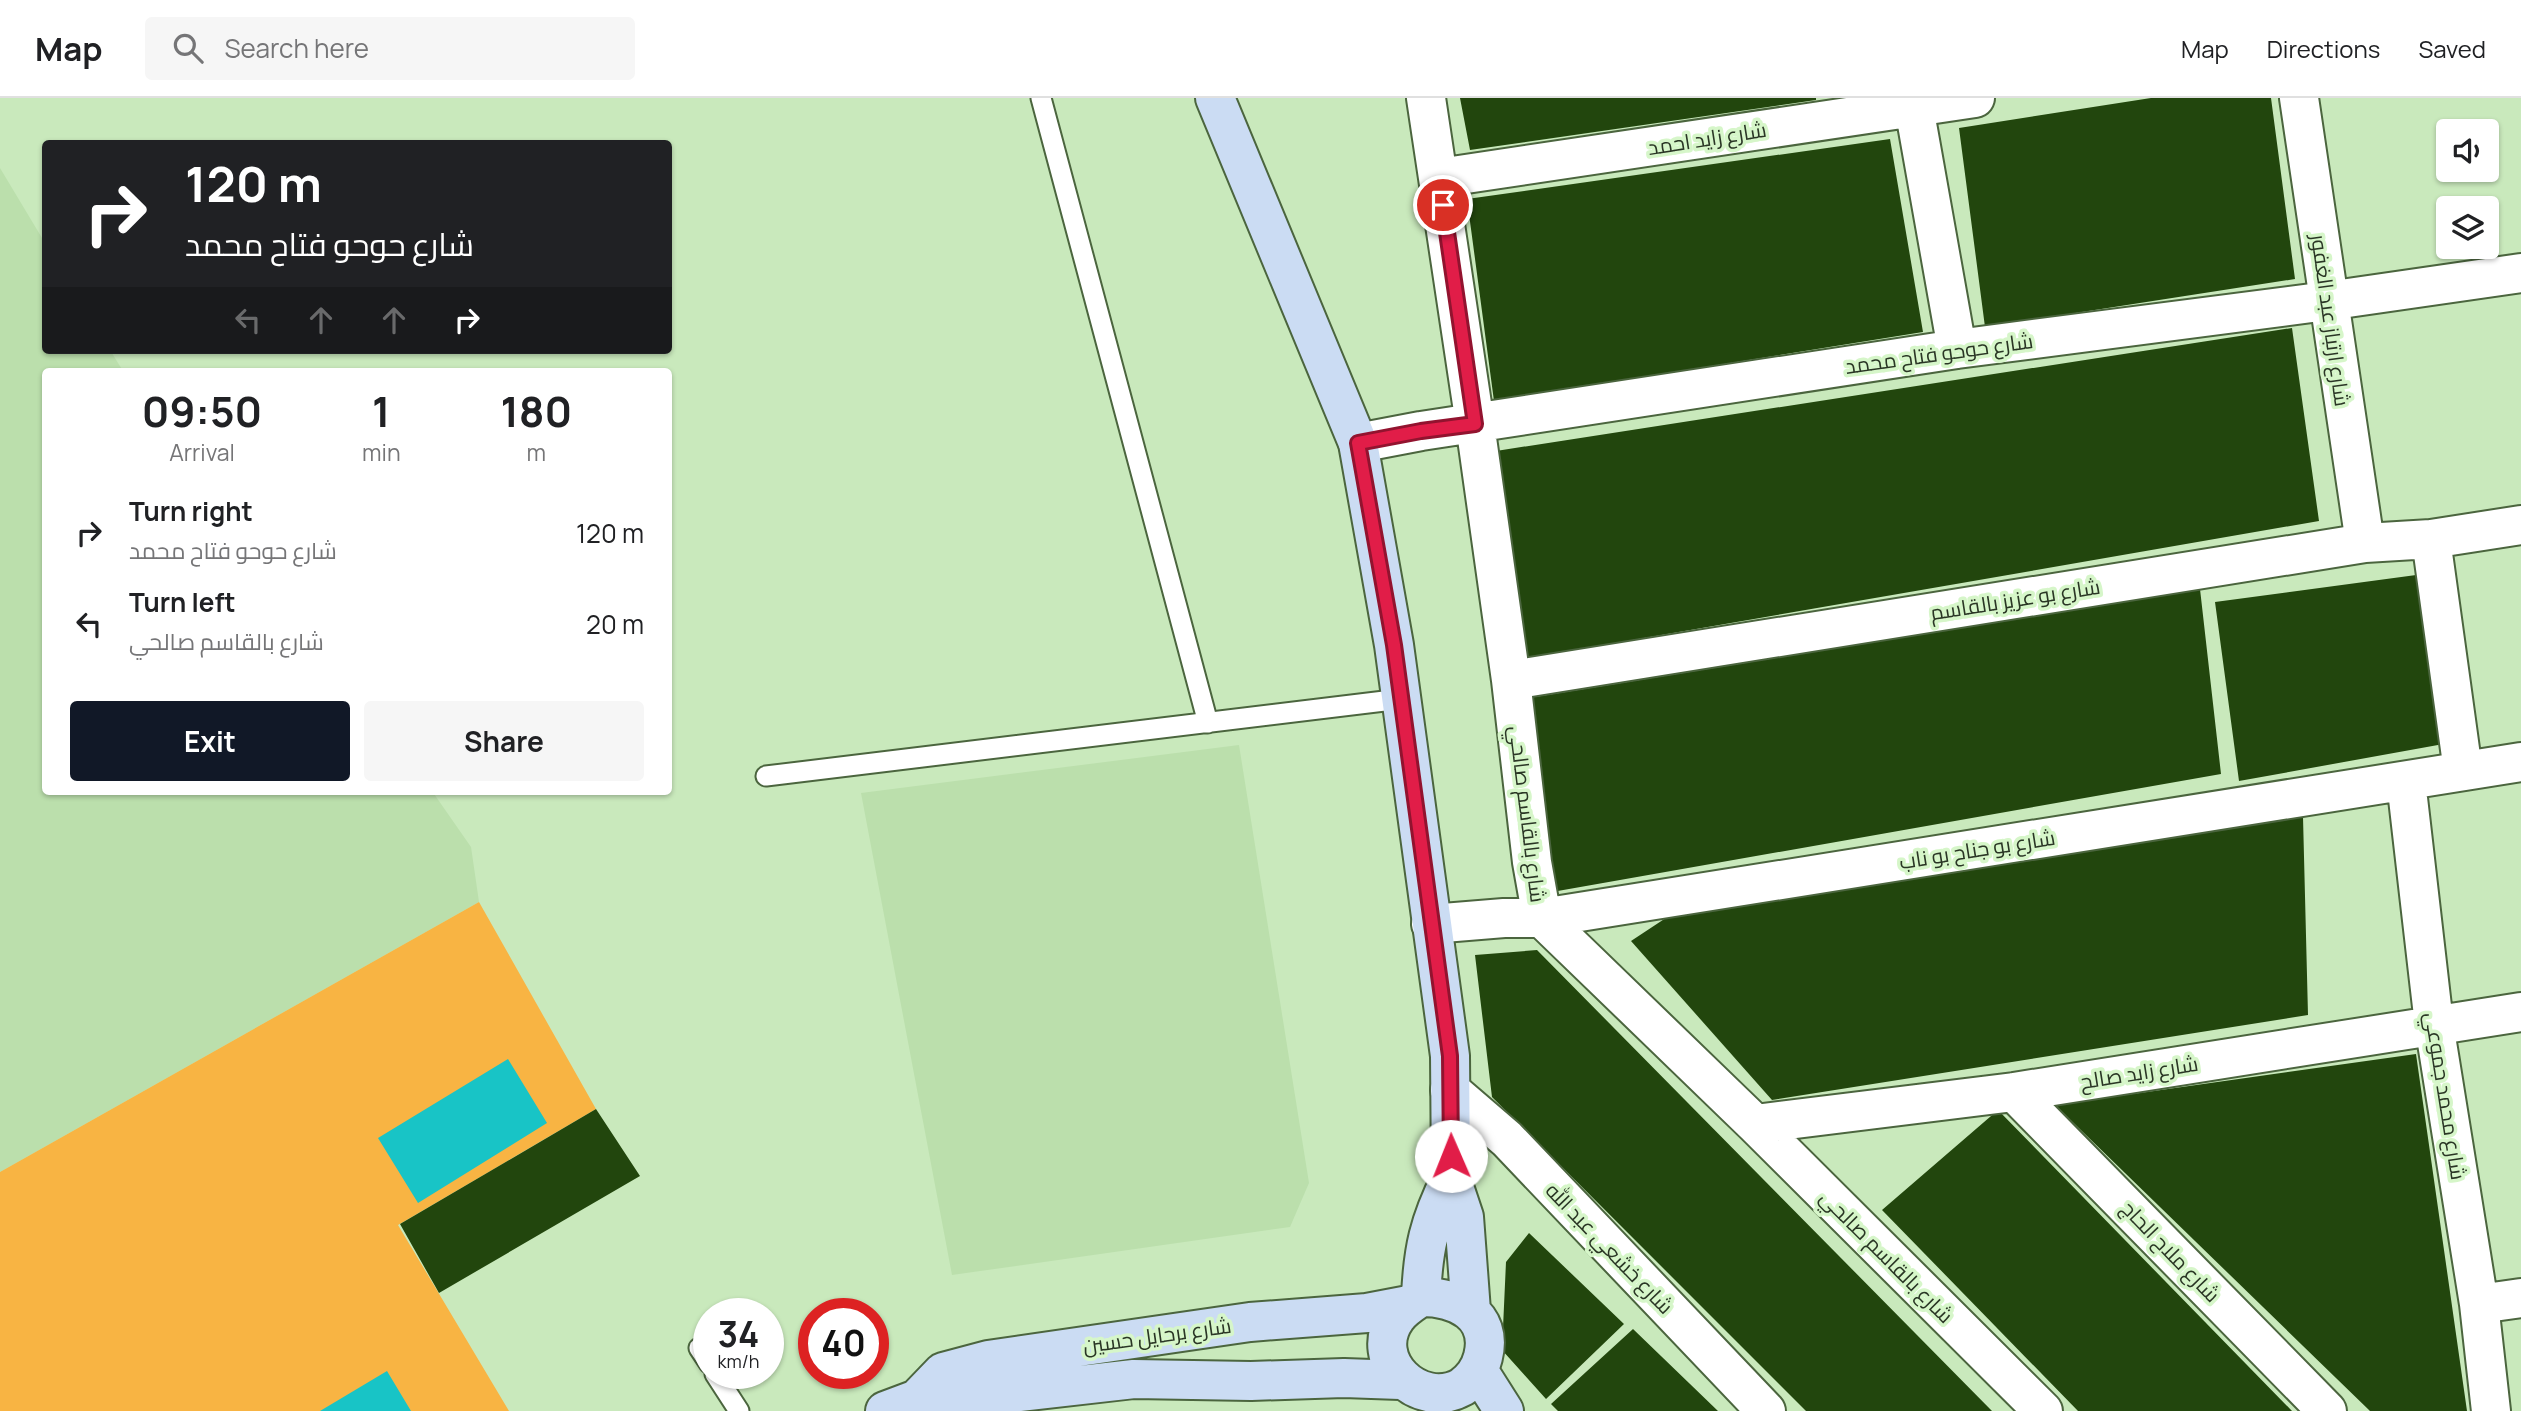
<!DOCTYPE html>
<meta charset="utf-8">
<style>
:root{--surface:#fff;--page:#f6f6f6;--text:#202124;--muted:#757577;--line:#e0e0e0;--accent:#111827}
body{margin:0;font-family:Manrope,Cairo,sans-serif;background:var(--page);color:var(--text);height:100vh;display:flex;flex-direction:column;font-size:26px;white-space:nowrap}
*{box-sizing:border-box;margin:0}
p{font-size:23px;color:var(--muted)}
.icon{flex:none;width:38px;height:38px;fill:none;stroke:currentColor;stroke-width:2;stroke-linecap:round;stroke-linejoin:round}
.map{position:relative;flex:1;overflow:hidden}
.drawer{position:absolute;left:42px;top:270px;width:630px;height:427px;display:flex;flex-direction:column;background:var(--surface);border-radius:7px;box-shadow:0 2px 5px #0004}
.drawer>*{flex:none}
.banner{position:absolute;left:42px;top:42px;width:630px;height:214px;border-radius:7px;box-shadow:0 2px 5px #0004;background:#202124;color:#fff;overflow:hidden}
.buttons{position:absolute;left:2436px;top:21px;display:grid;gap:14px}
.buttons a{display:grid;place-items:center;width:63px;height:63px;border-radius:7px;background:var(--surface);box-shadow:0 2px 5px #0004;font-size:35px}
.speed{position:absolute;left:693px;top:1200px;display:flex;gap:14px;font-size:35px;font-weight:700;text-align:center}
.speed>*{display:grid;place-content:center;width:91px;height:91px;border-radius:50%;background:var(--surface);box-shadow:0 2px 5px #0004;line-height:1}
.speed small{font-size:18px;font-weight:400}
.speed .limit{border:10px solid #d22;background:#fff;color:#111}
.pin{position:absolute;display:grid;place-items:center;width:60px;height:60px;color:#fff;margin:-30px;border:4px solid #fff;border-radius:50%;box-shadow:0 2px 7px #0007}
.me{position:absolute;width:77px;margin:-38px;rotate:359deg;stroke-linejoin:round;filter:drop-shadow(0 0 5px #0008)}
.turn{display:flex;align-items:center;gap:24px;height:147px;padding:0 28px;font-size:32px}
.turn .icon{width:91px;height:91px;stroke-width:2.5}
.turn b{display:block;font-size:49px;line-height:60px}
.lanes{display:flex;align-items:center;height:66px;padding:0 28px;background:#0003;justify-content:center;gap:35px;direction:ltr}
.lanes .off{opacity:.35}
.eta{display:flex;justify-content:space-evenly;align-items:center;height:119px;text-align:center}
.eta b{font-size:42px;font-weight:700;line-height:49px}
.button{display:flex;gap:14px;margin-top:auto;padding:14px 28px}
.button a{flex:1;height:80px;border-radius:7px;background:var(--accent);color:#fff;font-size:28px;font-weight:700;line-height:80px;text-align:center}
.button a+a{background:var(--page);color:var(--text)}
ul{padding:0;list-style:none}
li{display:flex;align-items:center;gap:21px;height:91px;padding:0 28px}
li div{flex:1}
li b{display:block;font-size:26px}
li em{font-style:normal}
header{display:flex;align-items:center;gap:42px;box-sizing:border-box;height:98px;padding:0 35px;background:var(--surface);border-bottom:2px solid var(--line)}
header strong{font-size:33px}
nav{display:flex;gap:38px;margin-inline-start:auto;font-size:24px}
.search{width:490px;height:63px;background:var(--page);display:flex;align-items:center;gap:18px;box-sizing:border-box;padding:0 24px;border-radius:7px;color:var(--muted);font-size:26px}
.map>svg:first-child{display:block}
</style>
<header>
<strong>Map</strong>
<div class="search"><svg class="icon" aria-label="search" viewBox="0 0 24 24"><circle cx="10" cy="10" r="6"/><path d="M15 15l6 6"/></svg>Search here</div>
<nav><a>Map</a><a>Directions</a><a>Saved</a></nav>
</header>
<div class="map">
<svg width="2521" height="1313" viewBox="0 0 2521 1313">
<rect width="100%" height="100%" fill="#c9e9bc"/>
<path fill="#bbdfac" d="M0,70L45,145L46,252H110L123,273H46V693H432L471,749L479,804L0,1074Z
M1239,647L1309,1085L1290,1129L952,1177L861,695Z"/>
<path fill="#f8b443" d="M479,804L596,1011L398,1127L509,1313H0V1074Z"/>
<path fill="#18c4c6" d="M508,961L547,1025L418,1105L378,1040Z
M387,1273L411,1313H320Z"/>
<path fill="#22460d" d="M1460,0H1816V2L1470,52Z
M2151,0H2271L2295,181L1985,229L1959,30Z
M1890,41L1923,234L1494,303L1467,101Z
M2292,230L2319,423L1523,561L1496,353Z
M2431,475L2449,645L2239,683L2215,504Z
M2200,491L2221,676L1552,794L1523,601Z
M2303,719L2308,917L1772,1002L1631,843L1681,810Z
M1537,852L1992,1313H1806L1492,999L1475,857Z
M2416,956L2467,1313H2370L2055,1007Z
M596,1011L640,1078L439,1195L400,1126Z
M1998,1012L2292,1313H2078L1882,1112Z
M1529,1135L1624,1226L1546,1301L1502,1252L1506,1164Z
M1633,1231L1718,1313H1558L1551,1306Z"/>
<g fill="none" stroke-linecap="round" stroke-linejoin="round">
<g stroke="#4b653e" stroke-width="23">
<path id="lane" d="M1041,0L1208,625
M766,678L1401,601
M699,1250L709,1265
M715,1276L739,1313"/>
</g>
<g stroke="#4b653e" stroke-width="42">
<path id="street" d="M1426,0L1475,326L1511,582L1532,764L1542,820L1755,1026L2043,1313
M2299,0L2365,445
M1914,9L1957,251
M1439,80L1975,0
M1358,345L1421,333L1957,251L2327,203L2521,175
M2431,441L2463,673
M1511,582L2365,445L2431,441L2521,427
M2406,683L2434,926L2479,1206L2491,1313
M1431,826L1504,820H1542L2521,664
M1450,992L1507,1041L1766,1313
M2014,994L2327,1313
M1755,1026L2014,994L2521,914
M2479,1206L2521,1200"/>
</g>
<g stroke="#4b653e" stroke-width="42">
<path id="secondary" d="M1215,0L1358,345L1394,547L1450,958L1451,1080L1464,1119L1471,1213
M1421,1199C1456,1199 1494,1216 1483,1259C1480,1271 1472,1282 1462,1289C1419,1313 1366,1262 1396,1220C1402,1211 1412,1205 1421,1199Z
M1421,1199C1423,1151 1429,1124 1451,1080
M1478,1272L1504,1313
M917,1301L943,1274L988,1262L1250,1224L1367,1215L1409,1207
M885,1313L917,1301L950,1302L1134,1281L1251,1283L1344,1280L1400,1282"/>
</g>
<use href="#lane" stroke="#fff" stroke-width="19"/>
<use href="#street" stroke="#fff" stroke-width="38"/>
<use href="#secondary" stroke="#cbdcf3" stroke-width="38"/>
</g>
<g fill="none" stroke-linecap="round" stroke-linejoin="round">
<g stroke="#92132f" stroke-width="18">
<path id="route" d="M1443,107L1475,326L1421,333L1358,345L1394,547L1450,958L1451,1058"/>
</g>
<use href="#route" stroke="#e11d48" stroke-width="12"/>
</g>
<g text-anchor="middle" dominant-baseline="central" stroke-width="7" stroke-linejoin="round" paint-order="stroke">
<g font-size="21" fill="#2a3625" stroke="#d6f6c9">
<text transform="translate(1707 40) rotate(-9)">شارع زايد احمد</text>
<text transform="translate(2331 222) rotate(82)">شارع ارتباز عبد الغفور</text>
<text transform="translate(1939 255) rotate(-8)">شارع حوحو فتاح محمد</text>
<text transform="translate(2015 501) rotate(-9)">شارع بو عزيز بالقاسم</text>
<text transform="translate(1528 716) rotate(83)">شارع بالقاسم صالحي</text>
<text transform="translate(1977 751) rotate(-9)">شارع بو جناح بو ناب</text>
<text transform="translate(2139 974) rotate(-9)">شارع زايد صالح</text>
<text transform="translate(2446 998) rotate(81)">شارع محمد جموعي</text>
<text transform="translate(1610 1150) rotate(46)">شارع خشعي عبد الله</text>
<text transform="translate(2171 1153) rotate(46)">شارع ملاح الحاج</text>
<text transform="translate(1887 1158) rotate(45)">شارع بالقاسم صالحي</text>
<text transform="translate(1157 1237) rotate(-8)">شارع برحايل حسين</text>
</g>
</g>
</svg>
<div class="buttons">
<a><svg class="icon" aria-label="sound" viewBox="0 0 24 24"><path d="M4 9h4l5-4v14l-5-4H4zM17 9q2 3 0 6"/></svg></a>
<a><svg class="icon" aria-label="layers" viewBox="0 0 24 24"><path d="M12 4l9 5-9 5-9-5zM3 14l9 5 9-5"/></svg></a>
</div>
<div class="speed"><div>34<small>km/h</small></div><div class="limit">40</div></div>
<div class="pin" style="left:1443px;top:107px;background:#d93025"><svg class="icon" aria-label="arrive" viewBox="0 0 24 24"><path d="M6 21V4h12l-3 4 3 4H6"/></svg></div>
<svg class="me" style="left:1451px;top:1058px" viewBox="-20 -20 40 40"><circle r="19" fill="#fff"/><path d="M0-13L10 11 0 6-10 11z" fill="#e11d48"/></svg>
<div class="banner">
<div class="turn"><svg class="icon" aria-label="right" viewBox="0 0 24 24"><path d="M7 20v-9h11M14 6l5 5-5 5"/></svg><div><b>120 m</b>شارع حوحو فتاح محمد</div></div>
<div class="lanes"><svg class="icon off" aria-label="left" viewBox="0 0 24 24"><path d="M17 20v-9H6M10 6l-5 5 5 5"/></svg><svg class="icon off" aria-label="ahead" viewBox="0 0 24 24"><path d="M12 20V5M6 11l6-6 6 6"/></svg><svg class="icon off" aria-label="ahead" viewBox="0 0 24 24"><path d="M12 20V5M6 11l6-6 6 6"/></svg><svg class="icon" aria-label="right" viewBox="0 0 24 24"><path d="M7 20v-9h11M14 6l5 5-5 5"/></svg></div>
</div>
<section class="drawer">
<div class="eta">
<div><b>09:50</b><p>Arrival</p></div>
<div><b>1</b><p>min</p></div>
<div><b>180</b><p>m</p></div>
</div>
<ul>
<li><svg class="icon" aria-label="right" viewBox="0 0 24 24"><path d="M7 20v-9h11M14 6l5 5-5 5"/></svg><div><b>Turn right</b><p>شارع حوحو فتاح محمد</p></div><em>120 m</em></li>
<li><svg class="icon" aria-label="left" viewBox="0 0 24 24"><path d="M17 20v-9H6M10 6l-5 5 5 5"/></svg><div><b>Turn left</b><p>شارع بالقاسم صالحي</p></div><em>20 m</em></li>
</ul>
<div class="button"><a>Exit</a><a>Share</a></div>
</section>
</div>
